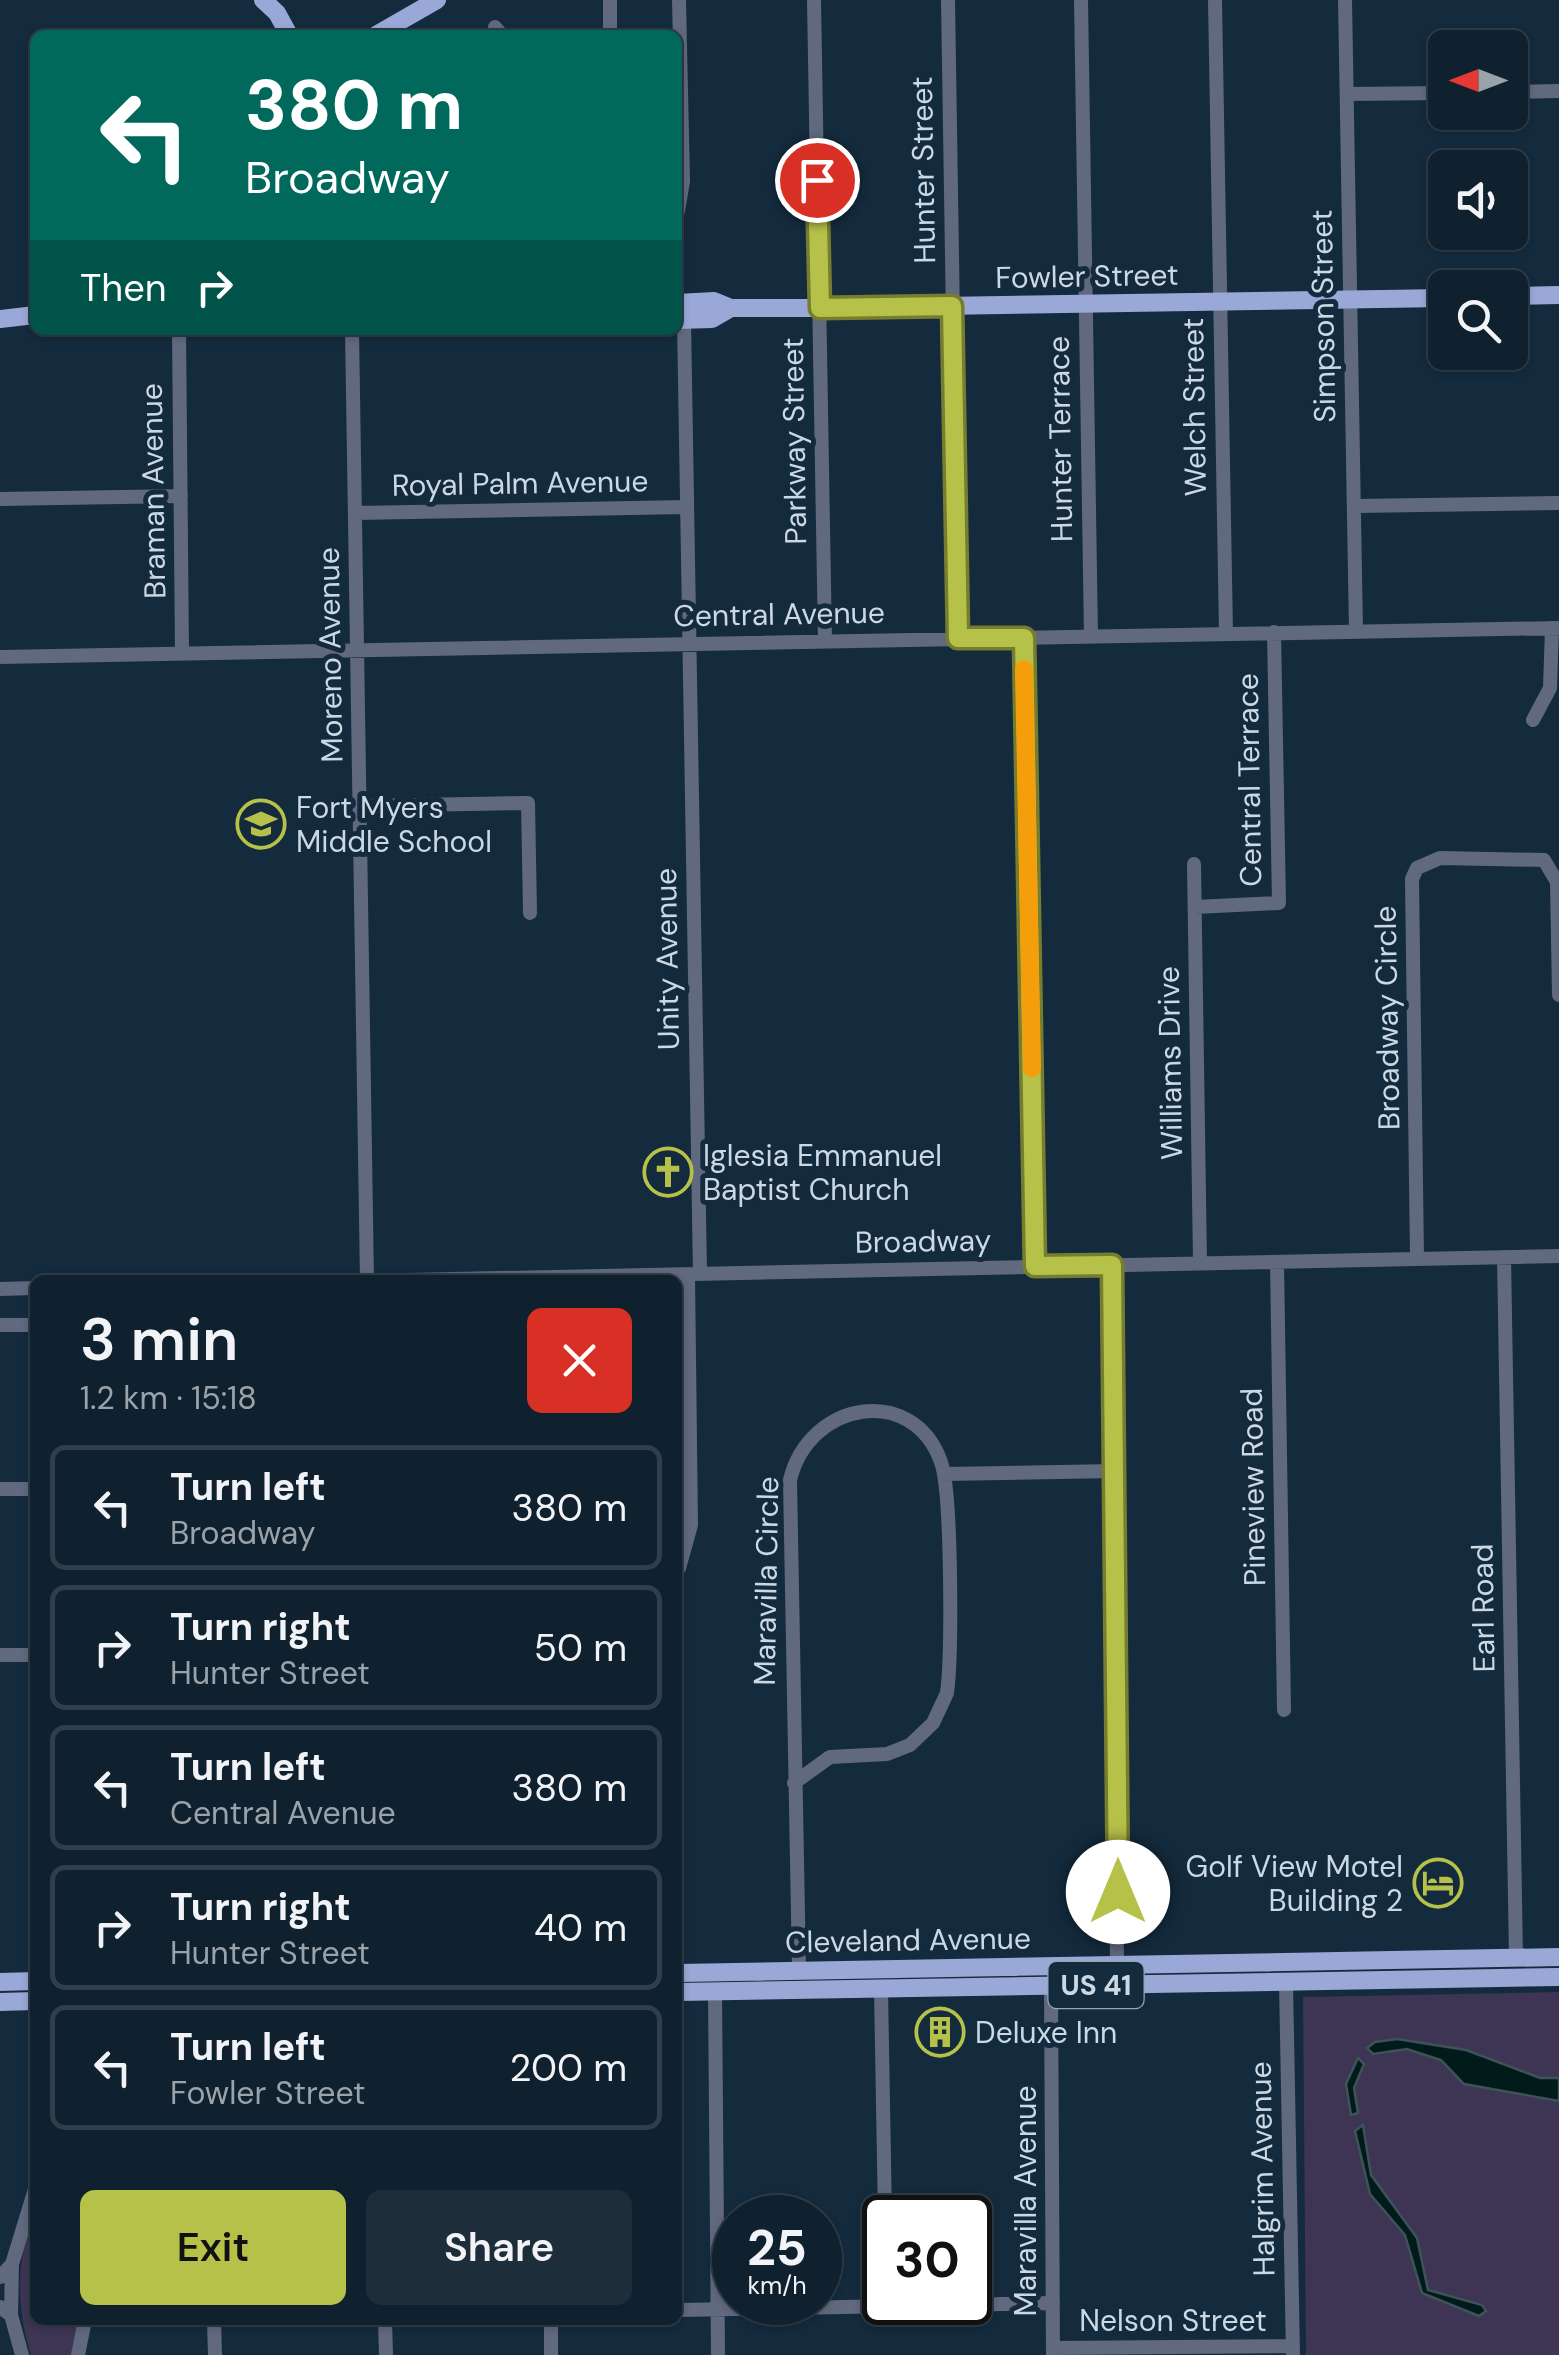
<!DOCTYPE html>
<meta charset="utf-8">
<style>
:root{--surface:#0f202e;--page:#1d2d3a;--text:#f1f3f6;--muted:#9ba3aa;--line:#2f3e4a;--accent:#b6c149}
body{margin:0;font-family:"DM Sans",sans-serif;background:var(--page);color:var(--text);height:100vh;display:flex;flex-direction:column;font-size:38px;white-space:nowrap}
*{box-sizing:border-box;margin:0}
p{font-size:32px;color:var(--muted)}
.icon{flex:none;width:55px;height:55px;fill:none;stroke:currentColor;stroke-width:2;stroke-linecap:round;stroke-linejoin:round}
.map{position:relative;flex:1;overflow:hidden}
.details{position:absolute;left:30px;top:1275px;width:652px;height:1050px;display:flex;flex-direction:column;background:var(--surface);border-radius:15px;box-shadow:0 2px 8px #0004,0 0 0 2px var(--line)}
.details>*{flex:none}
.hud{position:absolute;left:30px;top:30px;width:652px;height:305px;border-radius:15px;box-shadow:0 2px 8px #0004,0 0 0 2px var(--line);background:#00695c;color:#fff;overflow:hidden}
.needle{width:65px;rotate:270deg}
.buttons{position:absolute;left:1428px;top:30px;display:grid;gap:20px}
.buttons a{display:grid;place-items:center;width:100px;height:100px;border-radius:15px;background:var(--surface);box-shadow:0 2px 8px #0004,0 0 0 2px var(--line);font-size:50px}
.speed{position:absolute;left:712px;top:2195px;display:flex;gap:20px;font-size:50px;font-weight:700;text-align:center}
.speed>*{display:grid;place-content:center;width:130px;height:130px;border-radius:50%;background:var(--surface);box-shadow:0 2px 8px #0004,0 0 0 2px var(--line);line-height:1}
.speed small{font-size:25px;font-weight:400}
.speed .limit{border:5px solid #111;border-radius:15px;background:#fff;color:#111}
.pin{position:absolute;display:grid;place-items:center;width:85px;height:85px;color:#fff;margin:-42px;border:5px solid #fff;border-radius:50%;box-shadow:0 2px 10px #0007}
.me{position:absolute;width:110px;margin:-55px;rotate:0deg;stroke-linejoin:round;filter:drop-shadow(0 0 8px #0008)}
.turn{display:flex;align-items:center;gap:35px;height:210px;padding:0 50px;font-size:45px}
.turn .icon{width:130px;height:130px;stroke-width:2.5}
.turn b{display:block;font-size:70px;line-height:85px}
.then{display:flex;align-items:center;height:95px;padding:0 50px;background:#0003;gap:20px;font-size:38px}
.round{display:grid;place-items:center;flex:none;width:105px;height:105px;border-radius:15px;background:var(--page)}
.headline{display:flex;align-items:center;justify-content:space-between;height:170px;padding:0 50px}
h1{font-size:60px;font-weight:600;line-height:75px}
.action{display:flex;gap:20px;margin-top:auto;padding:20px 50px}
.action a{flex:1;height:115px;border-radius:15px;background:var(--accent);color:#111;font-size:40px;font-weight:600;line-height:115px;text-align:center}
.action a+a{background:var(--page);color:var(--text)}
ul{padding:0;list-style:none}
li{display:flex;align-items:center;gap:30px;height:125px;margin:0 20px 15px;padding:0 30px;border:5px solid var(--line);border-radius:15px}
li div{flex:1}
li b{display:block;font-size:38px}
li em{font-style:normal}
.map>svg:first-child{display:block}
</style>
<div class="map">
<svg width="1559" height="2355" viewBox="0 0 1559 2355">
<rect width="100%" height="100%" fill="#142b3d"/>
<path fill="#3e3554" d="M1559,1992V2355H1306L1303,1997Z
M35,2207V2320H80L73,2355H31C15,2303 17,2258 35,2207Z"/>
<path fill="#011a1a" stroke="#3e5357" stroke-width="2.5" d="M1397,2039L1466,2050L1540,2078H1559V2101L1464,2084L1441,2060L1407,2049L1373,2054L1367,2048L1375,2042Z
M1358,2058L1364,2064L1354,2088L1358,2113L1351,2115L1346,2084Z
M1363,2125L1371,2175L1417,2238L1428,2290L1482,2305L1486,2311L1479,2316L1422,2293L1405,2235L1370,2194L1355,2131Z"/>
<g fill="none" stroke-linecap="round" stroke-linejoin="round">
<path stroke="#61697f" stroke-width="14" d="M814,0L825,642
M948,0L958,639
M1081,0L1091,637
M1215,0L1226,634
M1345,0L1356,631
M495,27L502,35
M610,35V0
M1510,92L1559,91
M1347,94L1445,93
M678,211L683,181L679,0
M684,320L700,1274
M179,330L182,652
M352,330L367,1280
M0,499L181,496
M1354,506L1559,503
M355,513L686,507
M1024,638L1035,1266
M0,657L1559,628
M1533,720L1550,688L1552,628
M360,806L528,803L530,913
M1194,864L1200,1262
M1195,907L1279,903L1274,632
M1504,1257L1516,1957
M1417,1258L1412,879L1417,868L1440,858L1544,860L1557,882L1559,995
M1277,1262L1284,1710
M1112,1265L1117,1965
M408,1280L1559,1256
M0,1289L35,1288
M0,1325H35
M944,1474L1115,1471
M0,1489H35
M679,1568L691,1525L688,1274
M0,1655H35
M794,1783L830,1757L887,1754L910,1745L933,1723L947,1693C952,1655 952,1493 941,1462C913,1383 809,1401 790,1480L799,1969
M1286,1982L1293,2355
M1051,1986L1053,2355
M881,1989L885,2218
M715,1991L718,2355
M0,2277L12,2264L35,2189
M0,2307L11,2315L22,2355
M678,2310L1053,2303
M11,2315L12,2264
M214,2320L215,2355
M385,2320L386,2355
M1053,2348L1293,2346
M78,2355L85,2320
M551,2355V2320"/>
<path stroke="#9aa8d7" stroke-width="18" d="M263,0L277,13L289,35
M376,35L437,0
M1510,296L1559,295
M678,303L714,301L731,308H819L1445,298
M0,319L35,315
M678,320L712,319L731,308
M678,1973L1559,1957
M0,1982L35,1981
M678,1992L1559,1977
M0,2002L35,2001"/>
</g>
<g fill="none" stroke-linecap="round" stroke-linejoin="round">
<g stroke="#767d2f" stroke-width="25">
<path id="route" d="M817,180L820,308L952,306L958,638H1024L1035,1266L1112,1265L1118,1892"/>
</g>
<use href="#route" stroke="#b6c149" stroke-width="18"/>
<path stroke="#f59e0b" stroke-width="18" d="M1024,669L1032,1068"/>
</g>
<defs>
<g id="school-ring" transform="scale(2.5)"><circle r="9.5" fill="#142b3d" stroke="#b6c149" stroke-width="1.5"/><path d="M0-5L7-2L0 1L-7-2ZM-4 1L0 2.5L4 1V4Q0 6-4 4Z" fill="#b6c149"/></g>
<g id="church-ring" transform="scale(2.5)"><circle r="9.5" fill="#142b3d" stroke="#b6c149" stroke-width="1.5"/><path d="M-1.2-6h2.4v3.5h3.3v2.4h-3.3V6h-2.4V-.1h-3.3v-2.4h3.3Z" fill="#b6c149"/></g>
<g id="hotel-ring" transform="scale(2.5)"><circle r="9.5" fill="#142b3d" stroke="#b6c149" stroke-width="1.5"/><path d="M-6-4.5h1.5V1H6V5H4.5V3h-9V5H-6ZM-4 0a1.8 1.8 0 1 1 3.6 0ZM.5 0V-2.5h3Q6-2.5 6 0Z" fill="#b6c149"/></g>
<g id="building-ring" transform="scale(2.5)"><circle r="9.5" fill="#142b3d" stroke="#b6c149" stroke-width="1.5"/><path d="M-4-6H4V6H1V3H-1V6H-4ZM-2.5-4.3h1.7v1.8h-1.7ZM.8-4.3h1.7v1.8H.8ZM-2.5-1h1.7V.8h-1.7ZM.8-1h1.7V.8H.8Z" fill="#b6c149"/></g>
</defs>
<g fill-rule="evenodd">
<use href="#school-ring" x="261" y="824"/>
<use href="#church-ring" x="668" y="1172"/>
<use href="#hotel-ring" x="1438" y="1883"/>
<use href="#building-ring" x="940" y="2032"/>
</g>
<g text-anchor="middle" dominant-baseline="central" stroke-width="10" stroke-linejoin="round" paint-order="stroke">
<rect fill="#142b3d" stroke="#94a5b3" stroke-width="2.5" x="1048.5" y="1962" width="95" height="46" rx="8"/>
<g font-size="28" font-weight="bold" fill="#cbd9e5">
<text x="1096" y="1985">US 41</text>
</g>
<g font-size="30" fill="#cbd9e5" stroke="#142b3d">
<text transform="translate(923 170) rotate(-91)">Hunter Street</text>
<text transform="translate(1087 276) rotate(-1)">Fowler Street</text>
<text transform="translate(1323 316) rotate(-91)">Simpson Street</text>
<text transform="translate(1194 407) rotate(-91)">Welch Street</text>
<text transform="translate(1060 439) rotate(-91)">Hunter Terrace</text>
<text transform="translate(794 441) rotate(-91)">Parkway Street</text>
<text transform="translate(520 483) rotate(-1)">Royal Palm Avenue</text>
<text transform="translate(153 491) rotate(-91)">Braman Avenue</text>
<text transform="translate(779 614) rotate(-1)">Central Avenue</text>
<text transform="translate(330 655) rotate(-91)">Moreno Avenue</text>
<text transform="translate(1249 780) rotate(-91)">Central Terrace</text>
<text transform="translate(667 959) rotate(-91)">Unity Avenue</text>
<text transform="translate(1387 1018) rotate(-91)">Broadway Circle</text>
<text transform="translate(1170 1063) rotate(-91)">Williams Drive</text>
<text transform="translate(923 1241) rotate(-1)">Broadway</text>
<text transform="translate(1253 1487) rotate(-91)">Pineview Road</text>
<text transform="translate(766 1581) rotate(-89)">Maravilla Circle</text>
<text transform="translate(1483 1608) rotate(-91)">Earl Road</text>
<text transform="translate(908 1940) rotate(-1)">Cleveland Avenue</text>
<text transform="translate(1262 2169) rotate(-91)">Halgrim Avenue</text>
<text transform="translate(1025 2201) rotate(-90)">Maravilla Avenue</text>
<text x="1173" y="2320">Nelson Street</text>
</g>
<g font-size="30" fill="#cbd9e5" stroke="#142b3d" text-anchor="start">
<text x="296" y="807">Fort Myers<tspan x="296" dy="34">Middle School</tspan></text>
<text x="703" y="1155">Iglesia Emmanuel<tspan x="703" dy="34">Baptist Church</tspan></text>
<text x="1403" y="1866" text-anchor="end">Golf View Motel<tspan x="1403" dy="34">Building 2</tspan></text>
<text x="975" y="2032">Deluxe Inn</text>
</g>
</g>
</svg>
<div class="buttons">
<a><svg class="needle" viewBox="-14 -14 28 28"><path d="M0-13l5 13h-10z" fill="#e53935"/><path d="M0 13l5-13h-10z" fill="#9ba3aa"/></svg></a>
<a><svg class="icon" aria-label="sound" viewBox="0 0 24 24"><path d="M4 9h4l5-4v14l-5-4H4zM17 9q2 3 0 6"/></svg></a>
<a><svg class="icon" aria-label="search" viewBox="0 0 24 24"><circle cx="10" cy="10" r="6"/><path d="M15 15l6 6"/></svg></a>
</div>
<div class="speed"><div>25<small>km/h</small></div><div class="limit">30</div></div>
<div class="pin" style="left:817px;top:180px;background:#d93025"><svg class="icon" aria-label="arrive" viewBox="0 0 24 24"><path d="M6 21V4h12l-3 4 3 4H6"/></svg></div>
<svg class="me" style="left:1118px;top:1892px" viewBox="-20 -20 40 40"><circle r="19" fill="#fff"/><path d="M0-13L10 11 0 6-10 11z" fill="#b6c149"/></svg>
<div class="hud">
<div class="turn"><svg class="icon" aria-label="left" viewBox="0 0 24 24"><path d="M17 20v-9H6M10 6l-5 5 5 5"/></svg><div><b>380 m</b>Broadway</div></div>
<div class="then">Then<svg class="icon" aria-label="right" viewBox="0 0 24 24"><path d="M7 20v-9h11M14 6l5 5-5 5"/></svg></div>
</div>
<section class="details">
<div class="headline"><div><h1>3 min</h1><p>1.2 km · 15:18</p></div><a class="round" style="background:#d93025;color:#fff"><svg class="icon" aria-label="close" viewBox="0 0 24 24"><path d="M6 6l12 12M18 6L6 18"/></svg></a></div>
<ul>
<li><svg class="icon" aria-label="left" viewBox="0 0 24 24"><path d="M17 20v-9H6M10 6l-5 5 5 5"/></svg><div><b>Turn left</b><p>Broadway</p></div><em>380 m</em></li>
<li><svg class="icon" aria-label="right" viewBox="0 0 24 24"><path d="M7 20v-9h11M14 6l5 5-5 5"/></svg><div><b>Turn right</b><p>Hunter Street</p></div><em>50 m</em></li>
<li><svg class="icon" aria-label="left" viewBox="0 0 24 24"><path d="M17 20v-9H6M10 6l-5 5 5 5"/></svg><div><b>Turn left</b><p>Central Avenue</p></div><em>380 m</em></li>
<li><svg class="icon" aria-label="right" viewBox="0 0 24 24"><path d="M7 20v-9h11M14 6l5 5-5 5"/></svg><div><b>Turn right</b><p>Hunter Street</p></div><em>40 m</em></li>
<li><svg class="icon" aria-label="left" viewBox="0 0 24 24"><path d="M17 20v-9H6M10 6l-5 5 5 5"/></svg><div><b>Turn left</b><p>Fowler Street</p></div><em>200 m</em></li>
</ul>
<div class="action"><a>Exit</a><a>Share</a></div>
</section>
</div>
